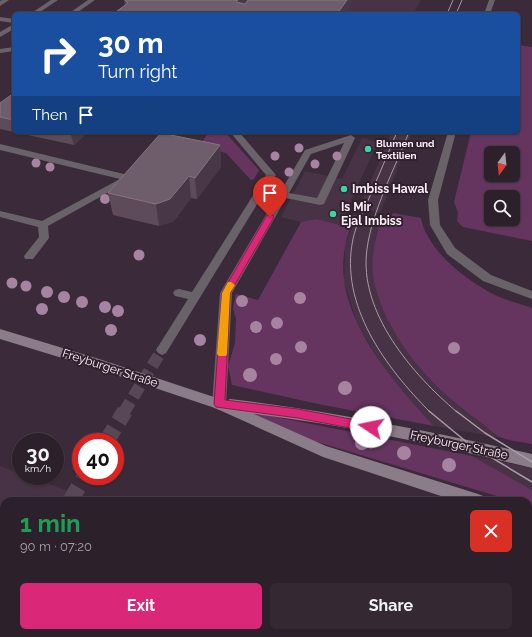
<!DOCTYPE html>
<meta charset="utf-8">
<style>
:root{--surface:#2c202b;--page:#342833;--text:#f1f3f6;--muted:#a6a3a9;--line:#483e47;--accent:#db2777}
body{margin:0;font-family:Raleway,sans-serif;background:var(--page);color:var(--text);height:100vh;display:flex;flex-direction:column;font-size:15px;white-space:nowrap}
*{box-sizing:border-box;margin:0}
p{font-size:13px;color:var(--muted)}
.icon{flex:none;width:22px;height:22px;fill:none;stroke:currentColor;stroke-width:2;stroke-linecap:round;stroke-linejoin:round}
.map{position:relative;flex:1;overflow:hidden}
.side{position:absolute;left:0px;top:497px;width:532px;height:140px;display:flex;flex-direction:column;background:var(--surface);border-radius:12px 12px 0 0;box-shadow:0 1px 3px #0004,0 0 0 1px var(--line)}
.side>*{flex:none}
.hud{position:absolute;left:12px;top:12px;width:508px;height:122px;border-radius:6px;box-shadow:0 1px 3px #0004,0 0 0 1px var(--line);background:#1a4fa0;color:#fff;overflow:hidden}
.needle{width:26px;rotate:195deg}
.fabs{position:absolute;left:484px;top:146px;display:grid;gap:8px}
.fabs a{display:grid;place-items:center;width:36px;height:36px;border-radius:6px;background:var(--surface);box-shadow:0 1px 3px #0004,0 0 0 1px var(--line);font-size:20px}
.speed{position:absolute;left:12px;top:433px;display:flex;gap:8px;font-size:20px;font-weight:700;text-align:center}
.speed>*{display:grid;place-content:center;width:52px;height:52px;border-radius:50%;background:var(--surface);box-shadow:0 1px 3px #0004,0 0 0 1px var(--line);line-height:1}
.speed small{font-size:10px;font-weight:400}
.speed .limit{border:6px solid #d22;background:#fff;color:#111}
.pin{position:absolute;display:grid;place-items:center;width:34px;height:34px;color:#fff;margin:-41px -17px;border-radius:50% 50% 50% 0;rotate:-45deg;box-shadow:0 0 4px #0007}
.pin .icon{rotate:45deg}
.me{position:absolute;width:44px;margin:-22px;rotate:281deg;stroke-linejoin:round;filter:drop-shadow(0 0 3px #0008)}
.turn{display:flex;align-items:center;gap:14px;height:84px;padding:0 20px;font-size:18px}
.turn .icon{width:52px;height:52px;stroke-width:2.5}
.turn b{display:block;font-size:28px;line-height:34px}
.then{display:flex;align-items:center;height:38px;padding:0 20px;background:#0003;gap:8px;font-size:15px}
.round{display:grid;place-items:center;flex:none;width:42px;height:42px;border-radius:6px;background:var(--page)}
.headline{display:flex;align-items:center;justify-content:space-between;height:68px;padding:0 20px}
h1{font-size:24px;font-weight:700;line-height:30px;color:#1e9e55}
.primary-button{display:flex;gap:8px;margin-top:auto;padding:8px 20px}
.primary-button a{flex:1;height:46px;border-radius:6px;background:var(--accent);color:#fff;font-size:16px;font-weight:700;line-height:46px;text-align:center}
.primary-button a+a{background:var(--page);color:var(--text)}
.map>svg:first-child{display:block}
</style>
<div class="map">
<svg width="532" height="637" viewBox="0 0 532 637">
<rect width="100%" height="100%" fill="#3b2a39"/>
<path fill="#483245" d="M264,0H421L413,14H252Z
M392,132H412L380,213L359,208Z
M362,138L378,142L340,225L316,219L301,222L281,217L305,171L342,179Z
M355,215L380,221L375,239L390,325L407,351L428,377L463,410L502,438L434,426L408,399L384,369L357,323L344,281L345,247Z
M472,456L532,468V490L506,476Z
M0,466L21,474V476H27L95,501H4V633H457L468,637H0Z"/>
<path fill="#653560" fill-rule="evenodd" d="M518,45L532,47V241L463,227L457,221L458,213L454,202L471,132H518ZM491,153H513V175H491ZM491,197H513V219H491Z
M211,132H225L259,170L254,179L251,180L226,153L202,148L200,145L208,133Z
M393,213L421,218C427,251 468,282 497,296C508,301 521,304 532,308V444C523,442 511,441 502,438C494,434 487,427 480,422C432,388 387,339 374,281C370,260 375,241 380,221L389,222Z
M345,214L355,215C351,225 347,236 345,247C332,313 392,381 434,426L318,404L232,385L228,366L235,343L236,319L233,308L236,294L258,300L301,222L316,219L340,225Z
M261,414L472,456L532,490V507L528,505V501H513L258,424L252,417Z"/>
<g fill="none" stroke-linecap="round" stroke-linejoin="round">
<path stroke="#584856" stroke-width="12" stroke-dasharray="12 6" stroke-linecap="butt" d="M124,412L162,350"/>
<path stroke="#584856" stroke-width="16" stroke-dasharray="16 8" stroke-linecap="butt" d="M106,442L125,411
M70,501L85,476
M0,615L4,608"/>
<path fill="#6a6269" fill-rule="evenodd" d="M0,144L132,176L134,178L48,226L49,238L33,259H25L24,256L39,237L38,227L0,217V211L42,221L120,179L0,150Z"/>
<path fill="#6a6269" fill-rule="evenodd" d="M2,0H9L0,6V1Z
M51,0H58L37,14H30Z
M88,0H95L75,14H68Z
M489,0H495L490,14H484Z
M0,17L14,19V23L0,21Z
M14,24V29L0,37V32Z
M14,47V51L0,53V49Z
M230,132H239L276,175L268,188L281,191L305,150L351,135L355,138L324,204L320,205L286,198L232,293L226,404L224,408L219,410L214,408L212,404L220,293L277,196L264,193L166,353L162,355L158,353L156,350L188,299L175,296L173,293L175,290L179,289L192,292L266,175ZM344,143L317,198L289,193L311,154Z
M448,132H456L438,200L440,225L455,248L491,275L532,291V299L483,281L447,254L430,225L428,200Z"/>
<path fill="#8a7c88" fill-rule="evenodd" d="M0,329L99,359L226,401L230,399C332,411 432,432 532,454V468C441,446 347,425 254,414L326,446L478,494L483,496L486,501H456L323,457L215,408L98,369L0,339Z
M528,510H532V526L528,524Z"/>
<path stroke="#a99ba6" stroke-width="1" d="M447,14L453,0
M456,14L462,0
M397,132C388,153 379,175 370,196C364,210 356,224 353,239C339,305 386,368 430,412
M409,132C395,168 372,211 367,249C358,312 413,375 457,412"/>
<path stroke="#a99ba6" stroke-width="1.5" d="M429,411L469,444L532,482
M456,411L485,433L532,462"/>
<path stroke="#a99ba6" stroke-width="4" stroke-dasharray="9 9" stroke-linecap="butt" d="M0,508L4,509
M0,592L4,593
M0,623L4,624
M31,633L42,637
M117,633L127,637
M348,633L359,637"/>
</g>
<g fill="#a683a1">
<circle cx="299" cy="148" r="4.5"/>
<circle cx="275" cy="156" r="4.5"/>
<circle cx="337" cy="156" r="4.5"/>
<circle cx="36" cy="163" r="4.5"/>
<circle cx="315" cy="164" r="4.5"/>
<circle cx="50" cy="167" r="4.5"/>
<circle cx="289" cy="172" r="4.5"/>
<circle cx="105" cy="199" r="5"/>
<circle cx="139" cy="255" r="5.5"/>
<circle cx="12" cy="283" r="5.5"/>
<circle cx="26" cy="286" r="5.5"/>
<circle cx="47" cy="292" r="6"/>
<circle cx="64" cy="297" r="6"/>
<circle cx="300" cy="298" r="6"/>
<circle cx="242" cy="301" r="6"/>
<circle cx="82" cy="302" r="6"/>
<circle cx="105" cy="307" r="6"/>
<circle cx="42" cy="309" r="6"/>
<circle cx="118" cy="311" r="6"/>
<circle cx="277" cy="323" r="6"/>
<circle cx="256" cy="327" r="6"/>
<circle cx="111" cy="330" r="6"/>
<circle cx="200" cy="340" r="6"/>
<circle cx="301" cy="347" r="6"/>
<circle cx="454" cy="348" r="6"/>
<circle cx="276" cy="359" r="6"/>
<circle cx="250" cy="375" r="7"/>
<circle cx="345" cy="388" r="7"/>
<circle cx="362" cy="443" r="7"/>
<circle cx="404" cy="453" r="7"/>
<circle cx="449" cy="465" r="7"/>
</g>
<path fill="#5d4b5a" d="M124,0H353L344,14H113L125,5Z
M14,93V132H88L74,145L0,129V103Z
M220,145L221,167L197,199L191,198L174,221L159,226L113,215L108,193Z"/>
<path fill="#483746" d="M238,0H249L237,14L236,2Z
M347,0H353L344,14H337Z
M70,132H88L74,145Z
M220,145L221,167L197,199L195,178Z
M189,176L191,198L174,221L159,226L156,204Z"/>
<path fill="#6e5d6b" stroke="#847481" d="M125,0H238L236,2L245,4L248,0H347L337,14H113L128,3Z
M14,93V120L0,117V103Z
M161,133L220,145L195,178L189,176L170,199L156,204L108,193Z"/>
<path fill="#db2777" stroke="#8e194d" d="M267,215H273L274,217L230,293L225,400L298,409L371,423L375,424L376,427L375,430L371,432L298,418L216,407L214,404L222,293Z"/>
<path fill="#f59e0b" d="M228,282H231L235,285L230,293L227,354L226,356H219L217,354L222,293Z"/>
<g fill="#3cd4a4" stroke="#31202e" stroke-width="1.5">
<circle cx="368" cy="149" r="4"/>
<circle cx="344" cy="189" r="4"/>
<circle cx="333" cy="214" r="4"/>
</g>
<g text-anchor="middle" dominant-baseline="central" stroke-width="4" stroke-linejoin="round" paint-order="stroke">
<g font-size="10" font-weight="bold" fill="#fcf0f9" stroke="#31202e" text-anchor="start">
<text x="376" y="143">Blumen und<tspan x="376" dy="12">Textilien</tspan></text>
</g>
<g font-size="12" font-weight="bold" fill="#fcf0f9" stroke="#31202e" text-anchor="start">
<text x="352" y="189">Imbiss Hawal</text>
<text x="341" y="207">Is Mir<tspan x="341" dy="14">Ejal Imbiss</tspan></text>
</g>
<g font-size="12" fill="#fcf0f9" stroke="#31202e">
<text transform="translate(110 368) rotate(18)">Freyburger Straße</text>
<text transform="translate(459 445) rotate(12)">Freyburger Straße</text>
</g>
</g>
</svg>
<div class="fabs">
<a><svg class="needle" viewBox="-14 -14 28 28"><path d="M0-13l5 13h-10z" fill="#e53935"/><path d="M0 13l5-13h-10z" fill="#a6a3a9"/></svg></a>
<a><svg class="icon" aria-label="search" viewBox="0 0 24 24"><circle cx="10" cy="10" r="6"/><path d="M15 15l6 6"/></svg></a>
</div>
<div class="speed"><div>30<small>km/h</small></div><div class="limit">40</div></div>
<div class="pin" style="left:270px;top:217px;background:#d93025"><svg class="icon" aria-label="arrive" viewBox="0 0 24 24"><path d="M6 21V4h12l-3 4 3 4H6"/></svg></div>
<svg class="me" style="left:371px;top:427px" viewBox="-20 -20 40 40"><circle r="19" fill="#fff"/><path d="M0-13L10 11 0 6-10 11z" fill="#db2777"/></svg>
<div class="hud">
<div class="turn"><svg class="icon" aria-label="right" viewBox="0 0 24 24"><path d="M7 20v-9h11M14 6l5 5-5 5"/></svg><div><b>30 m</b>Turn right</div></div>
<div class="then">Then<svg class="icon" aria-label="arrive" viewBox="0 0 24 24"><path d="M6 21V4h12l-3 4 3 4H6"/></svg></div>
</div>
<section class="side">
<div class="headline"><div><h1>1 min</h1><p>90 m · 07:20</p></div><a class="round" style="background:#d93025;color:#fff"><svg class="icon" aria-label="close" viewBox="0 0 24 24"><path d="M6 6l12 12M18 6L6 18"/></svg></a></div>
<div class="primary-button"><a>Exit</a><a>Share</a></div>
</section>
</div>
